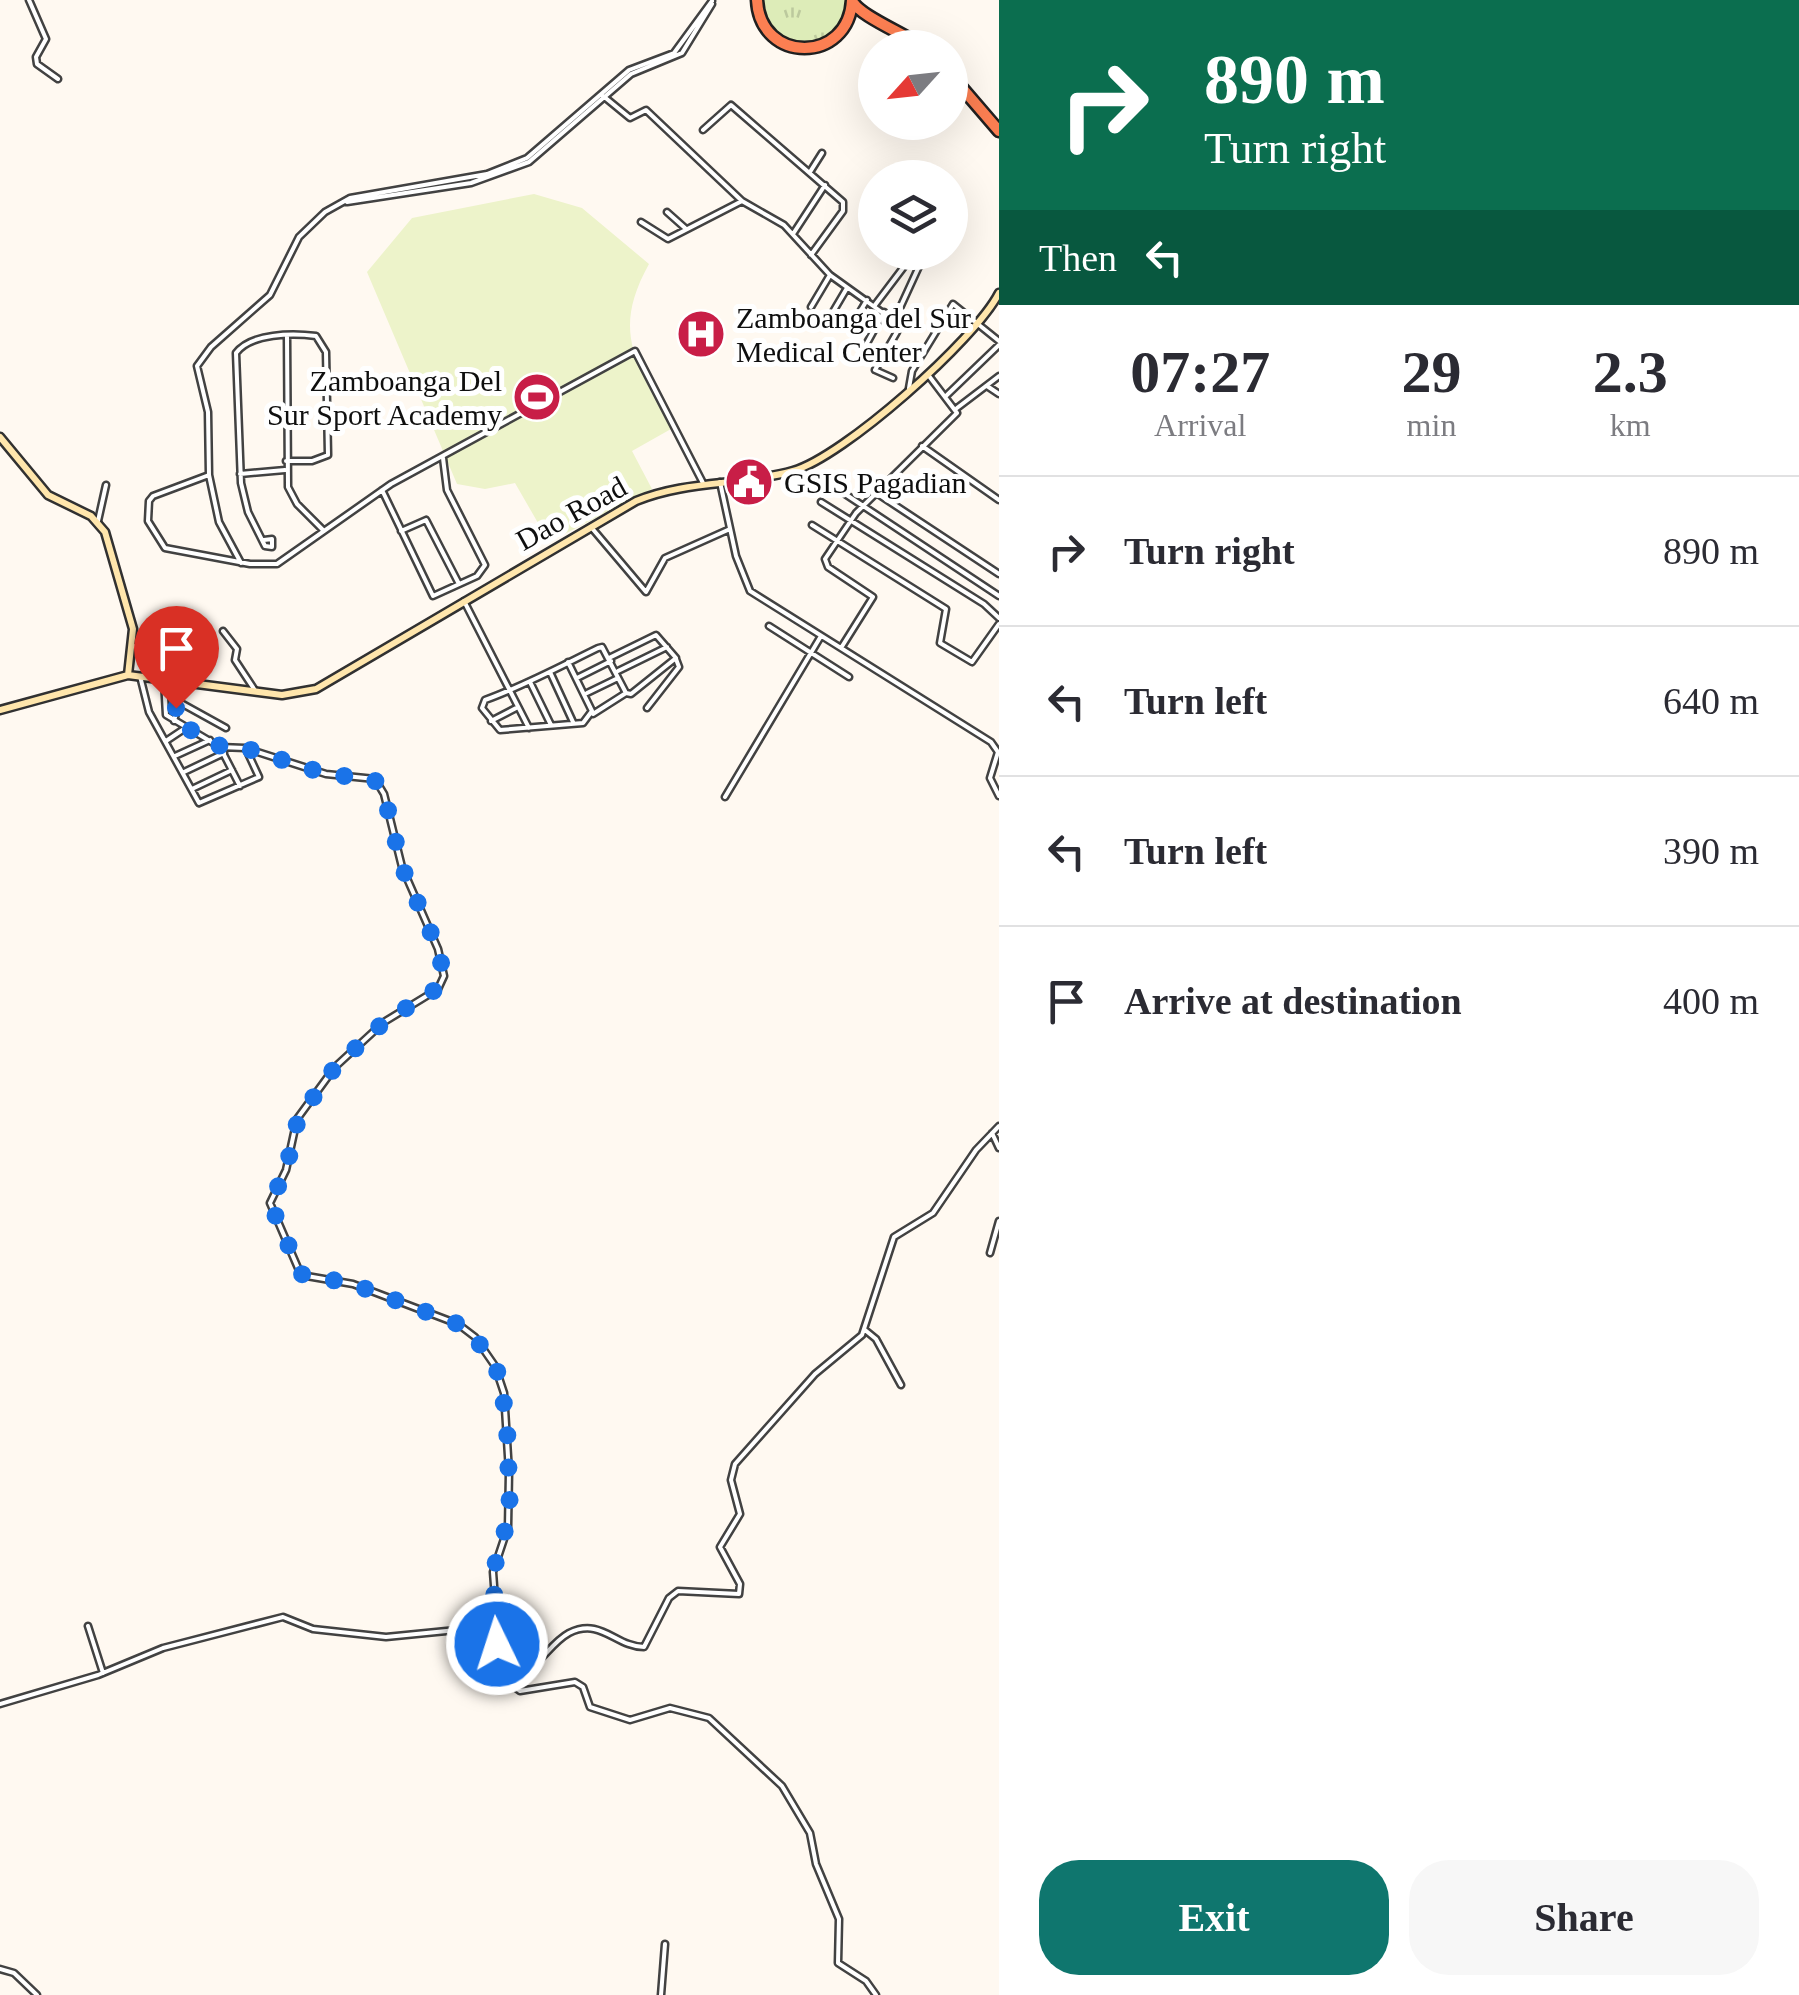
<!DOCTYPE html>
<style>
:root{--surface:#fff;--page:#f7f7f7;--text:#2b2b33;--muted:#7c7c81;--line:#e1e1e2;--accent:#0f766e}
body{margin:0;font-family:Georgia,serif;background:var(--page);color:var(--text);height:100vh;display:flex;flex-direction:column;font-size:38px;white-space:nowrap}
*{box-sizing:border-box;margin:0}
p{font-size:32px;color:var(--muted)}
.icon{flex:none;width:55px;height:55px;fill:none;stroke:currentColor;stroke-width:2;stroke-linecap:round;stroke-linejoin:round}
.map{position:relative;flex:1;overflow:hidden}
.side{display:flex;flex-direction:column;background:var(--surface);width:800px}
.side>*{flex:none}
.hud{background:#0b6e4f;color:#fff;overflow:hidden}
.needle{width:65px;rotate:243deg}
.fabs{position:absolute;left:858px;top:30px;display:grid;gap:20px}
.fabs a{display:grid;place-items:center;width:110px;height:110px;border-radius:50%;background:var(--surface);box-shadow:0 10px 40px #0002;font-size:50px}
.pin{position:absolute;display:grid;place-items:center;width:85px;height:85px;color:#fff;margin:-102px -42px;border-radius:50% 50% 50% 0;rotate:-45deg;box-shadow:0 0 10px #0007}
.pin .icon{rotate:45deg}
.me{position:absolute;width:110px;margin:-55px;rotate:356deg;stroke-linejoin:round;filter:drop-shadow(0 0 8px #0008)}
.turn{display:flex;align-items:center;gap:35px;height:210px;padding:0 40px;font-size:45px}
.turn .icon{width:130px;height:130px;stroke-width:2.5}
.turn b{display:block;font-size:70px;line-height:85px}
.then{display:flex;align-items:center;height:95px;padding:0 40px;background:#0003;gap:20px;font-size:38px}
.eta{display:flex;justify-content:space-evenly;align-items:center;height:170px;text-align:center}
.eta b{font-size:60px;font-weight:600;line-height:70px}
.action{display:flex;gap:20px;margin-top:auto;padding:20px 40px}
.action a{flex:1;height:115px;border-radius:40px;background:var(--accent);color:#fff;font-size:40px;font-weight:600;line-height:115px;text-align:center}
.action a+a{background:var(--page);color:var(--text)}
ul{padding:0;list-style:none}
li{display:flex;align-items:center;gap:30px;height:150px;padding:0 40px;border-top:2px solid var(--line)}
li div{flex:1}
li b{display:block;font-size:38px}
li em{font-style:normal}
main{display:flex;flex:1;min-height:0}
.map>svg:first-child{display:block}
</style>
<main>
<div class="map">
<svg width="999" height="1995" viewBox="0 0 999 1995">
<defs>
<pattern id="grass-tufts" width="24" height="20" patternUnits="userSpaceOnUse" patternTransform="scale(2.5)"><rect width="24" height="20" fill="#ddecb8"/><path d="M3 7l-1-3M5 7V3M7 7l1-3M15 17l-1-3M17 17v-4M19 17l1-3" fill="none" stroke="#bcc99d"/></pattern>
</defs>
<rect width="100%" height="100%" fill="#fff9f1"/>
<path fill="url(#grass-tufts)" d="M762,0H849L847,16L824,43L790,44L768,25Z"/>
<path fill="#edf3ca" d="M534,194L582,208L649,264C610,334 638,364 671,429L632,451L652,489L549,542L515,483L485,489L457,484L367,272L412,218Z"/>
<g fill="none" stroke-linecap="round" stroke-linejoin="round">
<g stroke="#424242" stroke-width="9">
<path id="street" d="M29,0L46,39L36,57L37,64L58,79
M602,95L630,118L646,110L742,201L784,225L830,275L894,321L897,332L875,370L893,378
M703,130L731,105L843,202V211L811,255
M810,172L822,153
M347,202L471,183L529,162L631,74L682,53L712,4
M667,212L685,228
M641,222L668,239L742,201
M793,234L825,185
M875,305L909,260L921,262L894,321
M811,307L830,275
M827,322L847,288
M851,327L867,300
M287,335L288,487L297,504L324,531
M862,352L884,312
M987,386L999,394
M909,388L912,371L953,304L999,341
M947,395L999,345
M957,408L999,376
M922,446L999,500
M240,474L285,470
M209,475L219,522L241,563
M720,482L736,556L750,591L991,742L998,752L990,778L999,796
M703,483L635,351L391,484L277,564H250L165,548L148,521L149,501L153,496L209,475L208,412L197,366L211,347L270,295L299,237L325,212L350,198L487,174L527,158L629,70L674,53L712,1
M833,486L999,596
M382,490L433,596L477,576L485,565L447,490L443,458
M875,492L999,574
M821,502L984,604L999,618
M98,521L106,485
M812,525L946,609L940,643L972,662L999,624
M591,527L646,592L665,558L730,529
M401,531L426,520L459,584
M264,540L272,539V547L265,546L248,512L241,483L236,353C251,333 293,333 316,336L326,352L328,455L312,461H286
M464,601L529,728
M769,626L849,677
M223,631L237,649L235,660L256,692
M133,646L155,649L170,681
M841,648L873,597L828,567L825,559L856,513L957,413L929,376
M609,658L656,635L676,658L631,694L626,693
M568,662L592,711L583,723L500,730L482,708L485,700C524,686 561,666 598,648L602,647L626,693L593,714
M618,671L667,647
M550,672L573,722
M140,676L149,712L199,803L259,777L246,749
M577,678L611,661
M164,680L166,715L220,747L245,748L326,774L375,779L384,794L402,867L438,949L444,976L438,989L384,1022L335,1067L297,1119L286,1170L270,1203L301,1275L353,1284L458,1324L475,1337L495,1366L504,1393L509,1472L508,1527L493,1572L497,1626
M530,682L551,725
M587,693L618,678
M647,708L679,667L676,659
M174,721L179,702L226,728
M491,721L518,707
M166,741L187,727
M220,747L240,786
M175,756L210,740
M184,772L224,753
M192,789L232,770
M725,797L821,636
M992,1133L999,1148
M990,1253L999,1221
M865,1330L876,1339L901,1385
M88,1626L103,1673
M505,1675C536,1678 545,1646 569,1633C601,1617 616,1647 644,1647L669,1598L678,1591L739,1594L740,1584L720,1547L740,1514L731,1480L735,1464L815,1374L862,1335L894,1237L933,1213L976,1150L999,1126
M0,1704L98,1675L163,1648L283,1617L313,1629L386,1637L497,1626C497,1649 498,1677 520,1691L575,1682L583,1687L590,1707L630,1720L670,1708L709,1718L782,1786L810,1833L816,1864L839,1919L838,1963L866,1981L876,1995
M0,1969L14,1973L37,1995
M661,1995L665,1944"/>
</g>
<g stroke="#313131" stroke-width="11">
<path id="secondary" d="M0,437L48,495L91,516L105,532L133,629L128,675
M0,710L128,675L282,695L316,689L636,501C687,480 740,486 793,471C843,457 975,340 999,293"/>
</g>
<g stroke="#202020" stroke-width="15">
<path id="highway" d="M757,0C760,64 849,64 852,0
M852,1C861,17 906,34 924,48
M950,74L999,131"/>
</g>
<use href="#street" stroke="#fff" stroke-width="4"/>
<use href="#secondary" stroke="#ffe6ac" stroke-width="6"/>
<use href="#highway" stroke="#fc7f52" stroke-width="10"/>
</g>
<g fill="none" stroke-linecap="round" stroke-linejoin="round">
<path stroke="#1a73e8" stroke-width="18" stroke-dasharray="0 32.4" d="M176,708L174,721L224,748H245L326,774L374,779L384,794L402,867L438,949L444,976L438,988L384,1022L335,1067L298,1119L286,1170L270,1203L301,1274L353,1284L458,1324L475,1337L500,1376L507,1426L510,1513L493,1572L497,1644"/>
</g>
<defs>
<g id="hospital-disc" transform="scale(2.5)"><circle r="9.5" fill="#c81e47" stroke="#fff"/><path d="M-5-5h3v3.5h4V-5h3V5h-3V1.5h-4V5h-3Z" fill="#fff"/></g>
<g id="stadium-disc" transform="scale(2.5)"><circle r="9.5" fill="#c81e47" stroke="#fff"/><path d="M0-5a6.5 5 0 1 0 0 10a6.5 5 0 1 0 0-10ZM-3.5-1.8h7v3.6h-7Z" fill="#fff"/></g>
<g id="civic-disc" transform="scale(2.5)"><circle r="9.5" fill="#c81e47" stroke="#fff"/><path d="M-.6-6.5H3V-4.5H.6V-3L4-1V1h2V6H-6V1h2V-1L-.6-3ZM-1.2 2.5V6h2.4V2.5Z" fill="#fff"/></g>
</defs>
<g fill-rule="evenodd">
<use href="#hospital-disc" x="701" y="334"/>
<use href="#stadium-disc" x="537" y="397"/>
<use href="#civic-disc" x="749" y="482"/>
</g>
<g text-anchor="middle" dominant-baseline="central" stroke-width="10" stroke-linejoin="round" paint-order="stroke">
<g font-size="30" fill="#0f0f0f" stroke="#fff" text-anchor="start">
<text x="736" y="317">Zamboanga del Sur<tspan x="736" dy="34">Medical Center</tspan></text>
<text x="502" y="380" text-anchor="end">Zamboanga Del<tspan x="502" dy="34">Sur Sport Academy</tspan></text>
<text x="784" y="482">GSIS Pagadian</text>
</g>
<g font-size="30" fill="#0f0f0f" stroke="#fff">
<text transform="translate(571 513) rotate(-29)">Dao Road</text>
</g>
</g>
</svg>
<div class="fabs">
<a><svg class="needle" viewBox="-14 -14 28 28"><path d="M0-13l5 13h-10z" fill="#e53935"/><path d="M0 13l5-13h-10z" fill="#7c7c81"/></svg></a>
<a><svg class="icon" aria-label="layers" viewBox="0 0 24 24"><path d="M12 4l9 5-9 5-9-5zM3 14l9 5 9-5"/></svg></a>
</div>
<div class="pin" style="left:176px;top:708px;background:#d93025"><svg class="icon" aria-label="arrive" viewBox="0 0 24 24"><path d="M6 21V4h12l-3 4 3 4H6"/></svg></div>
<svg class="me" style="left:497px;top:1644px" viewBox="-20 -20 40 40"><circle r="17" fill="#1a73e8" stroke="#fff" stroke-width="3"/><path d="M0-11L8 9 0 5-8 9z" fill="#fff"/></svg>
</div>
<section class="side">
<div class="hud">
<div class="turn"><svg class="icon" aria-label="right" viewBox="0 0 24 24"><path d="M7 20v-9h11M14 6l5 5-5 5"/></svg><div><b>890 m</b>Turn right</div></div>
<div class="then">Then<svg class="icon" aria-label="left" viewBox="0 0 24 24"><path d="M17 20v-9H6M10 6l-5 5 5 5"/></svg></div>
</div>
<div class="eta">
<div><b>07:27</b><p>Arrival</p></div>
<div><b>29</b><p>min</p></div>
<div><b>2.3</b><p>km</p></div>
</div>
<ul>
<li><svg class="icon" aria-label="right" viewBox="0 0 24 24"><path d="M7 20v-9h11M14 6l5 5-5 5"/></svg><div><b>Turn right</b></div><em>890 m</em></li>
<li><svg class="icon" aria-label="left" viewBox="0 0 24 24"><path d="M17 20v-9H6M10 6l-5 5 5 5"/></svg><div><b>Turn left</b></div><em>640 m</em></li>
<li><svg class="icon" aria-label="left" viewBox="0 0 24 24"><path d="M17 20v-9H6M10 6l-5 5 5 5"/></svg><div><b>Turn left</b></div><em>390 m</em></li>
<li><svg class="icon" aria-label="arrive" viewBox="0 0 24 24"><path d="M6 21V4h12l-3 4 3 4H6"/></svg><div><b>Arrive at destination</b></div><em>400 m</em></li>
</ul>
<div class="action"><a>Exit</a><a>Share</a></div>
</section>
</main>
